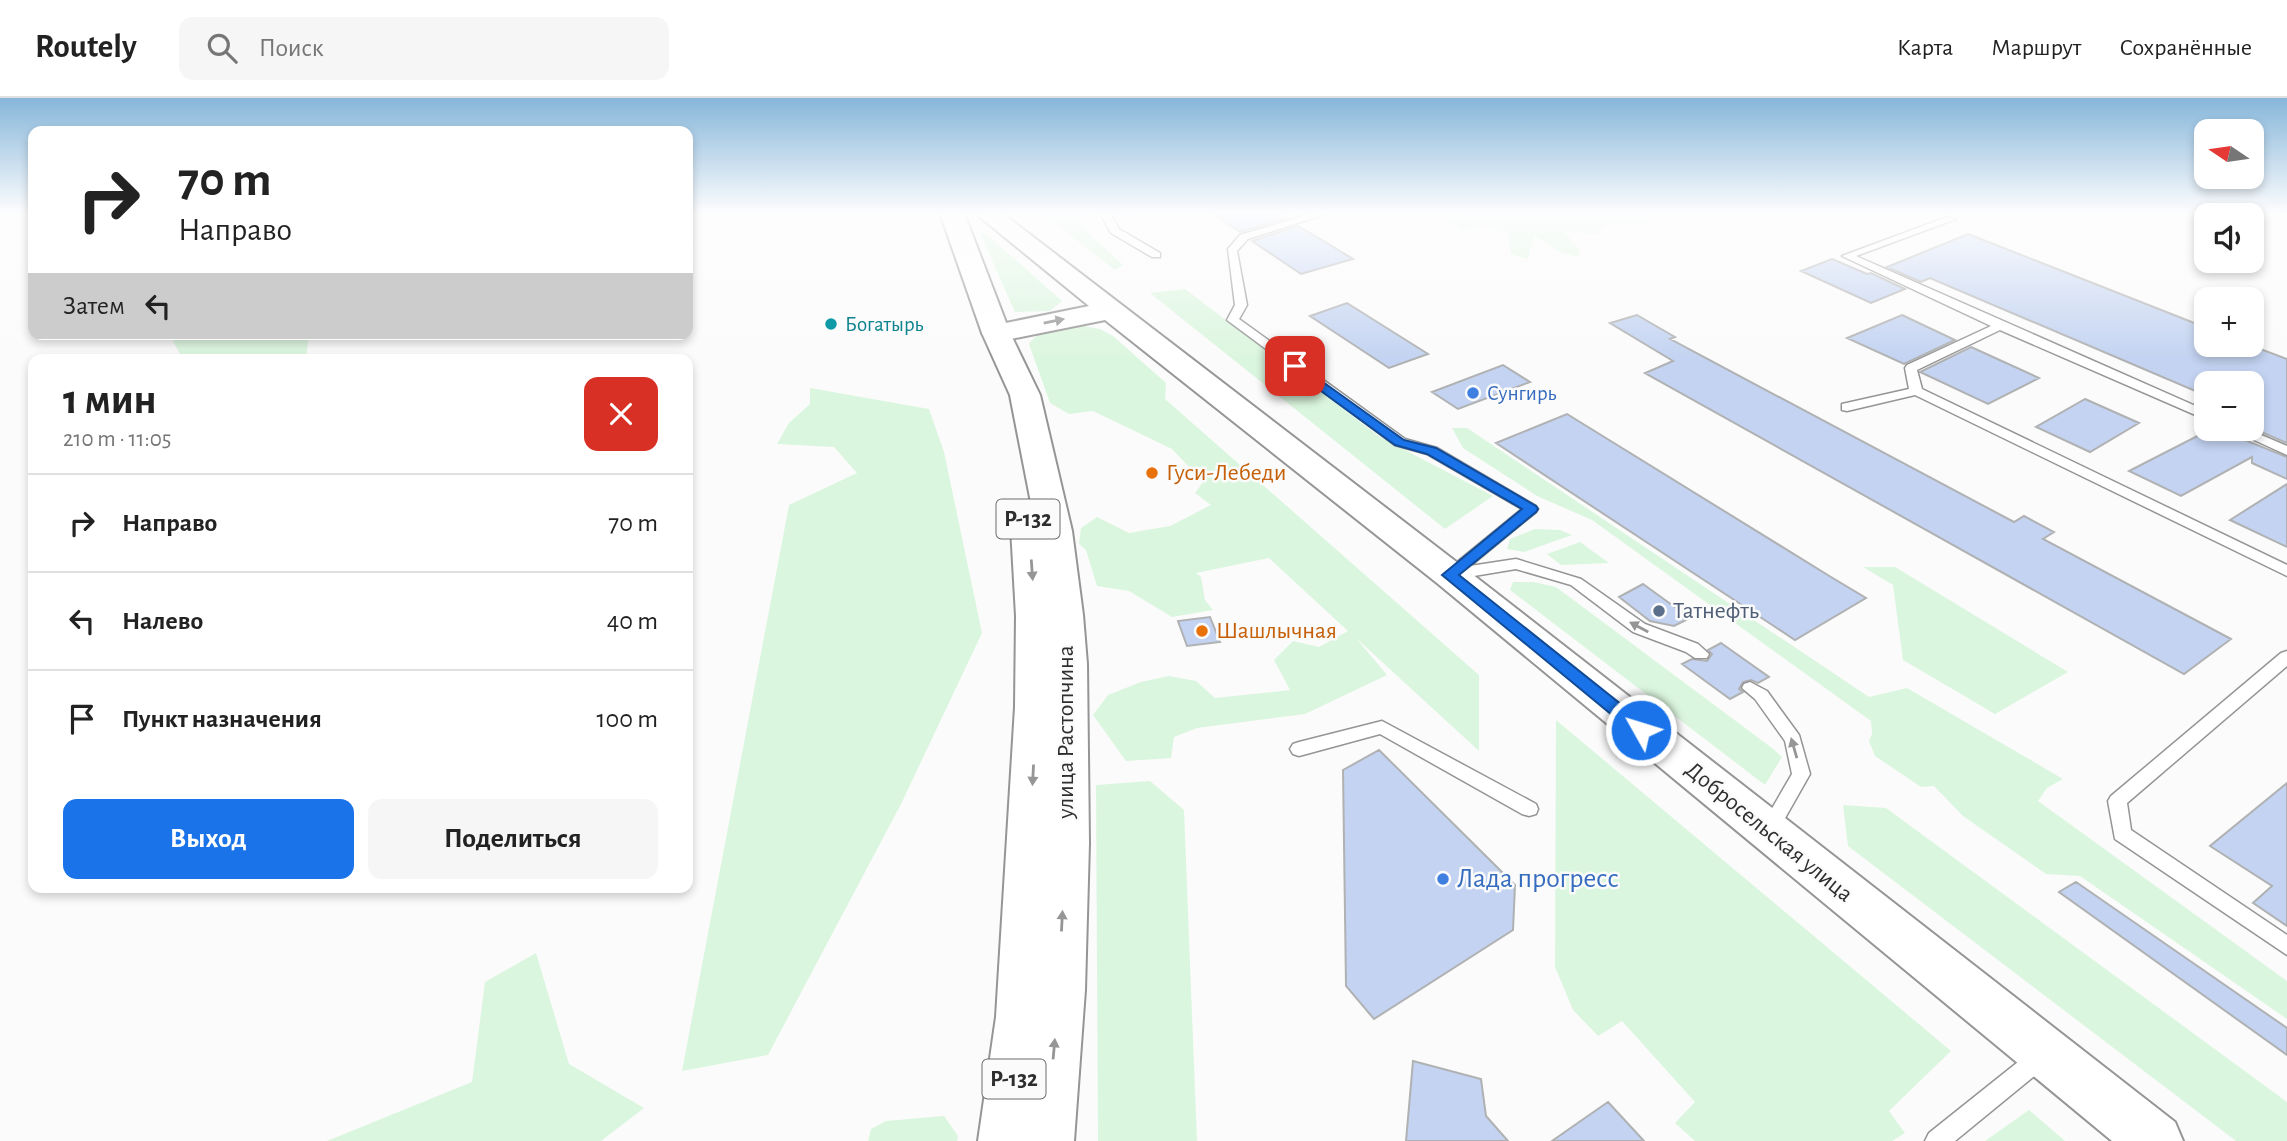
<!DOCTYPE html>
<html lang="ru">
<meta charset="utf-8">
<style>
:root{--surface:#fff;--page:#f6f6f6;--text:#222;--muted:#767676;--line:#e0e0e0;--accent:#1a73e8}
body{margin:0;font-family:"Alegreya Sans",sans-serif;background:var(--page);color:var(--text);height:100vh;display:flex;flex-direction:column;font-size:26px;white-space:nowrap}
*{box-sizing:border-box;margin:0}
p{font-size:23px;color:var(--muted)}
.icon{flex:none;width:38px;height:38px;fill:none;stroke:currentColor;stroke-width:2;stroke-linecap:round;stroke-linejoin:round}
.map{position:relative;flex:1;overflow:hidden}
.sheet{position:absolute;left:28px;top:256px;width:665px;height:539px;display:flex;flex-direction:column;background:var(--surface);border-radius:14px;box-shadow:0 4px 10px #0003}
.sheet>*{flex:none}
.banner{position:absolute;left:28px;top:28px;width:665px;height:214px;border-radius:14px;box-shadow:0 4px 10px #0003;background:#fff;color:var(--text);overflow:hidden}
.needle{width:46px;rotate:283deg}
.tools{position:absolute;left:2194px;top:21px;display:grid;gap:14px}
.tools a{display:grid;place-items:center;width:70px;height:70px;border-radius:14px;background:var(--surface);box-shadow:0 4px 10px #0003;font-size:35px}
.pin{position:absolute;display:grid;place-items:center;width:60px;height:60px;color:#fff;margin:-30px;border-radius:14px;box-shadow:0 4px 10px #0006}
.me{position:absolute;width:77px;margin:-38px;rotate:309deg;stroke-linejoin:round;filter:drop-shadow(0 0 5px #0008)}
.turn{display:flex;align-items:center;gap:24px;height:147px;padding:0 35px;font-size:32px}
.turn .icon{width:91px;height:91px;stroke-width:2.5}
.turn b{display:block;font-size:49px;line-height:60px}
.then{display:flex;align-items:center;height:66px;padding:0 35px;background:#0003;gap:14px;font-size:26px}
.round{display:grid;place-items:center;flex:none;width:74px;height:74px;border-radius:14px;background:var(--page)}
.overview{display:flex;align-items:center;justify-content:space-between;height:119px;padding:0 35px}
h1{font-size:42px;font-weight:700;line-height:52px}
.action{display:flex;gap:14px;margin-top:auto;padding:14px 35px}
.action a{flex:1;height:80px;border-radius:14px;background:var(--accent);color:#fff;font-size:28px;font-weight:700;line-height:80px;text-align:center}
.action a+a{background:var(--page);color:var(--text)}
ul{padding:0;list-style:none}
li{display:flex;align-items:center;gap:21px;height:98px;padding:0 35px;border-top:2px solid var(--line)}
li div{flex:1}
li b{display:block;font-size:26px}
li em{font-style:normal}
header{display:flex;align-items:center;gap:42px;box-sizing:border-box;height:98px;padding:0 35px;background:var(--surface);border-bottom:2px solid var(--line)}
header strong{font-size:33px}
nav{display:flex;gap:38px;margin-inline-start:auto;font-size:24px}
.search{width:490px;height:63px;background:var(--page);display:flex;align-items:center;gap:18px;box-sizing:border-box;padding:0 24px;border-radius:14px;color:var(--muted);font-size:26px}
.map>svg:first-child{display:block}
</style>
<header>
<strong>Routely</strong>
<div class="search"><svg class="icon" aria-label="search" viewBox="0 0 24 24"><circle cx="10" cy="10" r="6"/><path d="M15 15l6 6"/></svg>Поиск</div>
<nav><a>Карта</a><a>Маршрут</a><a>Сохранённые</a></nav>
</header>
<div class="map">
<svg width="2287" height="1043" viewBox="0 0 2287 1043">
<rect width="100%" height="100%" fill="#fbfbfc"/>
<path fill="#dbf6de" d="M1042,115H1149L1133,119L1087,117L1078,125L1123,167L1115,172Z
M1469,115H1645L1650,127H1605L1598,136L1564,134L1580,152L1578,159L1560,154L1534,137L1528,161L1511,156L1508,135L1483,127L1464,133L1448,124Z
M984,134L1062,203L1050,213L1015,214L980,135Z
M1185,191L1380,339L1493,398L1445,431L1150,195Z
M1078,227L1100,231L1113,238L1166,285L1165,301L1479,577V653L1356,540L1387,577L1305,616L1197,630L1174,639L1171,660L1126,663L1093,617L1108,597L1141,584L1169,578L1196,583L1215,600L1290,592L1274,562L1293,543L1319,549L1348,533L1269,460L1196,475L1201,479L1205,502L1213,512L1172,519L1129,493L1097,488L1086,452L1079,446L1081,430L1097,419L1129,435L1170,428L1211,407L1195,395L1203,384L1172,351L1093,313L1069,316L1050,305L1029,246C1042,229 1058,229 1078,227Z
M175,236H309L306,261H183L171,240Z
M810,290L929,311L944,354L982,535L901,706L768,957L682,973L789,407L857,375L834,349L777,346L789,325L810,306Z
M1452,330H1467L1869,599L1907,590L2063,681L2047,690L2038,703L2287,883V921L2080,778L2046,776L1963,718L1934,688L1921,689L1875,658L1869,643L1872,636L1871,623L1592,422L1537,398L1463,350Z
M1535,431L1560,432L1572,437L1524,454L1507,451L1510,441Z
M1580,444L1609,465L1561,467L1547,456Z
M1863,469H1895L2068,574L1995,616L1903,562L1893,487Z
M1513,484H1533L1556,489L1772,650L1782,659L1765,687L1510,492Z
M1556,622L1951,953L1889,1013L1905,1035L1892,1043H1695L1675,1025L1695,1004L1622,923L1598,938L1573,912L1555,869Z
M1150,683L1184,712L1197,1043H1098L1096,687Z
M1843,707L1886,710L2287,1004V1043H2236L1848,748Z
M536,855L569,966L644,1010L601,1043H327L472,984L485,884Z
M2029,1012L2065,1043H1985Z
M944,1018L958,1038L957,1043H868L871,1031L886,1023Z"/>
<path fill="#c3d3f1" stroke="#b0b1b2" stroke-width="2" d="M1212,115H1278L1287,120L1240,134Z
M1298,128L1327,145L1353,161L1301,176L1252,143Z
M1968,136L2207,230V247H2250L2287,261V345L2252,330V285H2207V298L1930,180L1921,184L1887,169Z
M1832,161L1867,176L1871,175L1905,191L1871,205L1801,173Z
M1347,205L1428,256L1389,270L1310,218Z
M1637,217L1675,239L1670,241L2014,424L2024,418L2054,434L2043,441L2231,541L2184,576L1645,275L1673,263L1610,225Z
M1902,217L1955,242L1904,266L1847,240Z
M1971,249L2039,280L1988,306L1920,274Z
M1503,267L1530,284L1458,311L1432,294Z
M2085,301L2139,325L2090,354L2036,329Z
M1567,316L1831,479L1866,500L1795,542L1496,345Z
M2211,331H2218L2287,359V381L2252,365V359L2181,398L2129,373Z
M2287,386V449L2230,422Z
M1643,486L1690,520L1674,528L1650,523L1619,499Z
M1210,519L1220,544L1187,548L1178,523Z
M1721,545L1769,579L1758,585L1751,582L1743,584L1739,591L1743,594L1730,601L1682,566L1692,561L1707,563L1712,556L1708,552Z
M1379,652L1515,787L1513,832L1374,921L1346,888L1343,672Z
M2287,685V828L2253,805L2272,788L2210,748Z
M2076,784L2287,930V957L2059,794Z
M1413,963L1481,981L1486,1018L1508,1043H1406Z
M1608,1004L1644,1043H1552L1582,1022Z"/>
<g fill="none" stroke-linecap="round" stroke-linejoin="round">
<g stroke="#959596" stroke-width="3">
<path id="service" d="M1100,115H1110L1119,131L1160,155V159H1152L1111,135Z
M1314,115H1329L1248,141L1237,153L1247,207L1239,221L1405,341L1437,350L1536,408L1538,411L1536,414L1470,468L1516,461L1581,481L1645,526L1698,546L1709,556L1707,560H1695L1686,554L1633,534L1571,487L1516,471L1450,482L1445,480L1442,477L1445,474L1522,411L1427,356L1395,347L1227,222L1235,207L1228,151L1240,137Z
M1947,119L1956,121L1856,158L2207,313V322L2000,232L1917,272L1922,291L2287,467V478L1915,297L1847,313L1842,312V306L1909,291L1905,270L1907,267L1991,228L1842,158Z
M2230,331H2247L2287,348V357Z
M2287,553V568L2127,705L2131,732L2287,837V857L2115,741L2108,703L2111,698L2281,555Z
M1750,584L1767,593L1799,637L1810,676L1776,736L1769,738L1762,736L1760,731L1792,676L1785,643L1755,601L1742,590L1744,586Z
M1382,623L1536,706L1538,711L1536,716L1529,718L1522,716L1380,636L1299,658L1293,656L1290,651L1293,646L1299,644Z
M2041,949L2049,952L2052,959L2049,966L1955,1043H1925L1929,1035L2033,952Z"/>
</g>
<g stroke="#959596" stroke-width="4">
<path id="primary" d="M975,115H1002L1463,469L2175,1024L2183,1043H2112L1437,485L1105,222L996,244L986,241L982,235L986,229L1089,208Z"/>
</g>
<g stroke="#959596" stroke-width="4">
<path id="trunk" d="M940,115H964L1010,235L1040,297L1072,433L1083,517L1087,566L1089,745L1085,892L1074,1043H978L996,919L1015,609L1016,518L1011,430L1016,422L1034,420L1010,297L982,235Z"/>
</g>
<use href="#service" fill="#fff" fill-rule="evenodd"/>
<use href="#primary" fill="#fff" fill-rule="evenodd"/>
<use href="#trunk" fill="#fff" fill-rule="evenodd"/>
</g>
<defs><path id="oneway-solid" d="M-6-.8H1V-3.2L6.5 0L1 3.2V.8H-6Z" transform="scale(1.75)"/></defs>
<g fill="#969697">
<use href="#oneway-solid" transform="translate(1054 223) rotate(-11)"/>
<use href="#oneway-solid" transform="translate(1032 472) rotate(86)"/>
<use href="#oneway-solid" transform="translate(1639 529) rotate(-152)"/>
<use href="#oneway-solid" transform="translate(1794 650) rotate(-106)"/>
<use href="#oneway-solid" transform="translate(1033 677) rotate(93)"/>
<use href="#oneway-solid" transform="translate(1062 823) rotate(-87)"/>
<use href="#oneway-solid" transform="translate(1054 951) rotate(-85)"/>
</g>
<linearGradient id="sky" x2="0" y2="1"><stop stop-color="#86b6da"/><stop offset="0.44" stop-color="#fdfdfe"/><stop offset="1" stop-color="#fdfdfe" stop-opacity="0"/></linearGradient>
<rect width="2287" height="261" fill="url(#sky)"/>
<path fill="#1a73e8" stroke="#114b97" stroke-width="2" d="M1295,264L1404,342L1436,350L1536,408L1538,411L1536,414L1459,477L1647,627L1650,632L1647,636H1635L1442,477L1522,411L1427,356L1395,347L1291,271L1289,268Z"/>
<circle fill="#0f9aa8" stroke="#fbfbfc" stroke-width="2.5" cx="831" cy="226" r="7"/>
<g fill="#3f7fe0" stroke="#fbfbfc" stroke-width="2.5">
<circle cx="1473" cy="295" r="7"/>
<circle cx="1443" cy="781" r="7"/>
</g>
<g fill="#e8710a" stroke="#fbfbfc" stroke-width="2.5">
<circle cx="1152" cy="375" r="7"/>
<circle cx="1202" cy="533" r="7"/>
</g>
<circle fill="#5c6f8a" stroke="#fbfbfc" stroke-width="2.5" cx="1659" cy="513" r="7"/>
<g text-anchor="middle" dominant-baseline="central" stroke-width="5" stroke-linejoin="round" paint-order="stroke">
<g font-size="21" fill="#0d838f" stroke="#fbfbfc" text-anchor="start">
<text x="845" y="226">Богатырь</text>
</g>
<g font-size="21" fill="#366cbe" stroke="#fbfbfc" text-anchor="start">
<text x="1487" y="295">Сунгирь</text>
</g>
<g fill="#fbfbfc" stroke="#6c6c6c" stroke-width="2">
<rect x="996.5" y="401.5" width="63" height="39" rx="5"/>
<rect x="982.5" y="961.5" width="63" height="39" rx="5"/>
</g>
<g font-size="23" font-weight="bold" fill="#2e2e2f">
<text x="1028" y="421">Р-132</text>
<text x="1014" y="981">Р-132</text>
</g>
<g font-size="24" fill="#c56008" stroke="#fbfbfc" text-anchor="start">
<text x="1166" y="375">Гуси-Лебеди</text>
<text x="1216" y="533">Шашлычная</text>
</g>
<g font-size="24" fill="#4e5e75" stroke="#fbfbfc" text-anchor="start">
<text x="1673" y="513">Татнефть</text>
</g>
<g font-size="24" fill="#2e2e2f" stroke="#fbfbfc">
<text transform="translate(1066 634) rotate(-90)">улица Растопчина</text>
<text transform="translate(1769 734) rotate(39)">Добросельская улица</text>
</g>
<g font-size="28" fill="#366cbe" stroke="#fbfbfc" text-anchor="start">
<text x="1457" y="781">Лада прогресс</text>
</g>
</g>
</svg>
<div class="tools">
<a><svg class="needle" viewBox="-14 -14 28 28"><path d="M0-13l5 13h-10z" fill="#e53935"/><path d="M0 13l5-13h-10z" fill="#767676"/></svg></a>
<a><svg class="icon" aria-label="sound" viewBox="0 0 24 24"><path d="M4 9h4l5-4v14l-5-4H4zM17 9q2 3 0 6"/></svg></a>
<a>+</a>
<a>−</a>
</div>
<div class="pin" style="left:1295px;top:268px;background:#d93025"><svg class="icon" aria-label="arrive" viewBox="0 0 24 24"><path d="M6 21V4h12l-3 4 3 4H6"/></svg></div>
<svg class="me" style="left:1641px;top:632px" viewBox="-20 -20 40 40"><circle r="17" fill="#1a73e8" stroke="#fff" stroke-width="3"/><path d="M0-11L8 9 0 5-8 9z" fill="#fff"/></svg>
<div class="banner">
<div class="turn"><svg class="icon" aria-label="right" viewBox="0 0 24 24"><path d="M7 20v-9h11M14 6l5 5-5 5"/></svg><div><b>70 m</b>Направо</div></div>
<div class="then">Затем<svg class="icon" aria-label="left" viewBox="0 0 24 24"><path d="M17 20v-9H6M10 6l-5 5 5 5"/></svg></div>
</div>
<section class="sheet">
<div class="overview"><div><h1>1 мин</h1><p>210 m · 11:05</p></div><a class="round" style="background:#d93025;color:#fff"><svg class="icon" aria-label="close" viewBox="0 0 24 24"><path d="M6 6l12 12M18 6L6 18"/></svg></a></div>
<ul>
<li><svg class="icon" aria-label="right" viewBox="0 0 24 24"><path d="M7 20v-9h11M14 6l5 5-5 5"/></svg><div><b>Направо</b></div><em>70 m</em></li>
<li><svg class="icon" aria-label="left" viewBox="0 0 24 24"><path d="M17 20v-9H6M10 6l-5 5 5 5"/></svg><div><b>Налево</b></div><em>40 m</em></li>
<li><svg class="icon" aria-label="arrive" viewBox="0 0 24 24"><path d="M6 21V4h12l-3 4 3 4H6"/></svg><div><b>Пункт назначения</b></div><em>100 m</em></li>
</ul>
<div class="action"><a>Выход</a><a>Поделиться</a></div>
</section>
</div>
